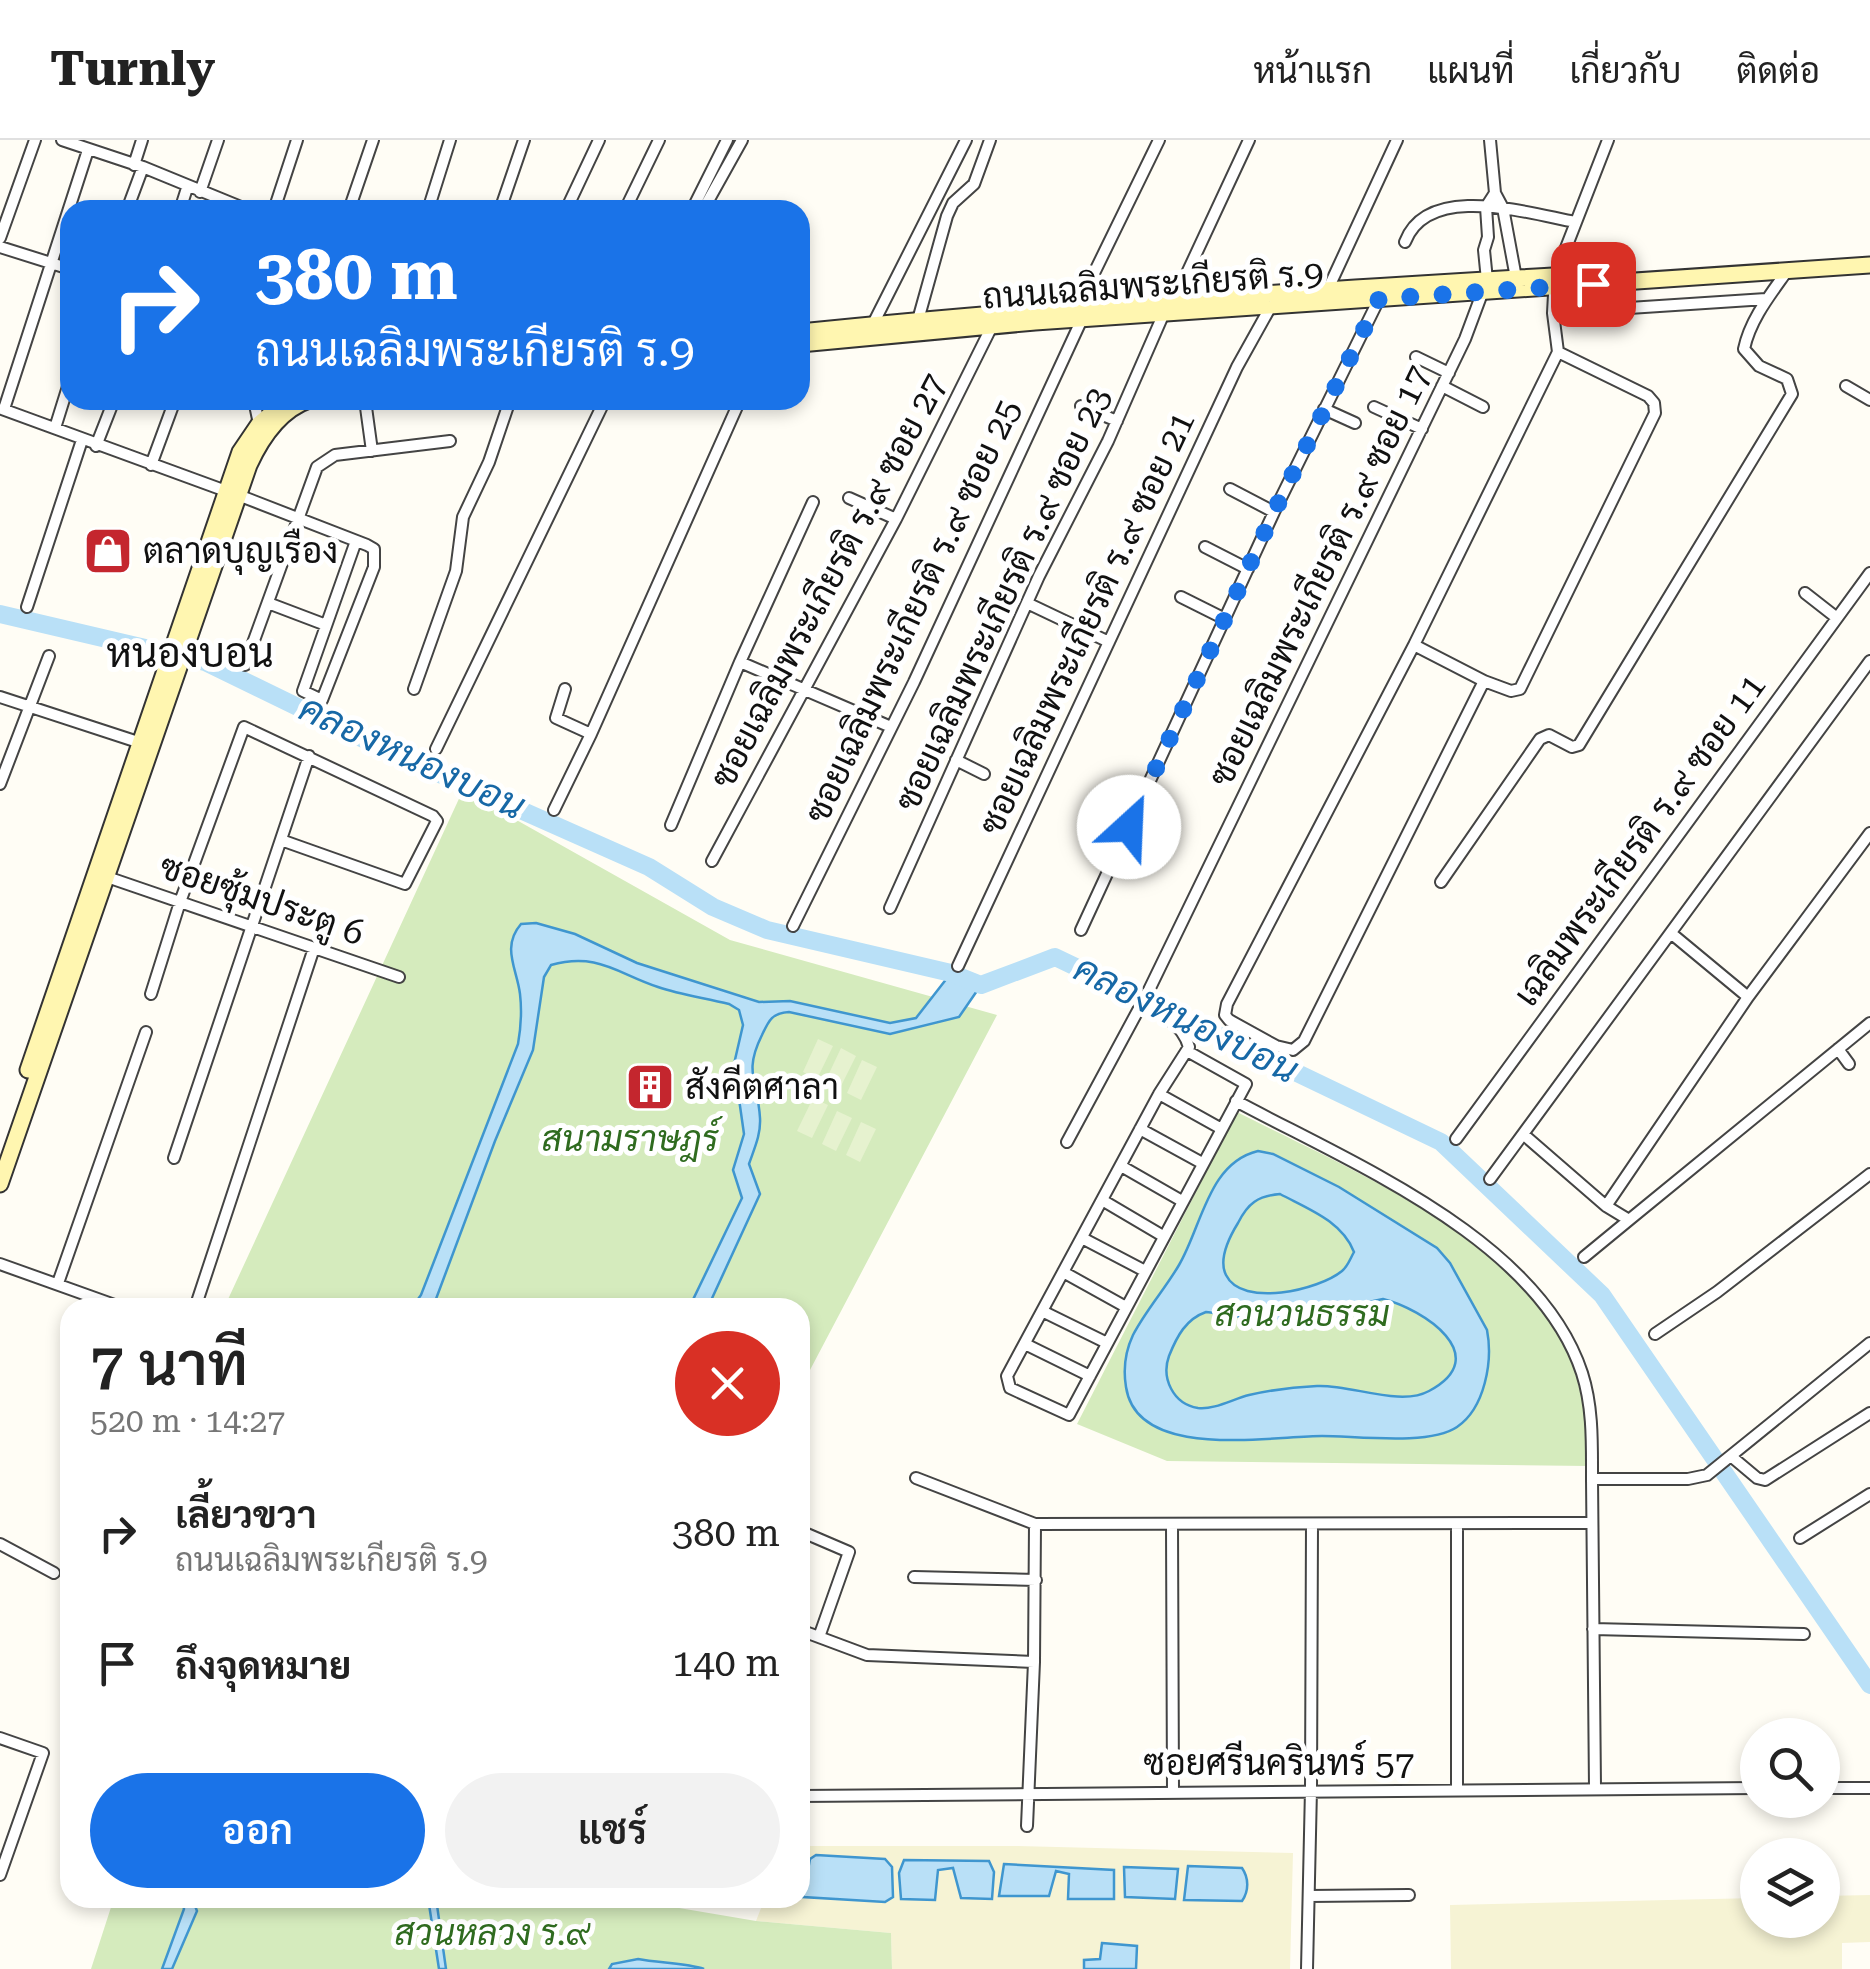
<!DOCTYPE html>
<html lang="th">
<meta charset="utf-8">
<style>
:root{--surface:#fff;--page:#f2f2f2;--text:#222;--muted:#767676;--line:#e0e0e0;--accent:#1a73e8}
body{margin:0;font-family:"Roboto Serif",Sarabun,serif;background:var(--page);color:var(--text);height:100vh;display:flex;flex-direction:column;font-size:38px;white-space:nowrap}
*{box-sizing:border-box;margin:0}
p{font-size:32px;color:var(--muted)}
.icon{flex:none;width:55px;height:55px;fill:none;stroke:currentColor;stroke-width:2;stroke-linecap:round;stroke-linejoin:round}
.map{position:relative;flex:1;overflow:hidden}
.sheet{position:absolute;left:60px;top:1158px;width:750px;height:610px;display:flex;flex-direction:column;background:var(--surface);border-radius:30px;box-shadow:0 5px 15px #0003}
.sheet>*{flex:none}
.top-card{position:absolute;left:60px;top:60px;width:750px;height:210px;border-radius:30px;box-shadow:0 5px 15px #0003;background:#1a73e8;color:#fff;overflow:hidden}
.fabs{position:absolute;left:1740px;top:1578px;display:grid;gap:20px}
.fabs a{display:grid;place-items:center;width:100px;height:100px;border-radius:50%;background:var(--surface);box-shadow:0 5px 15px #0003;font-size:50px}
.pin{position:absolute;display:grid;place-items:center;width:85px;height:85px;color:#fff;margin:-42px;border-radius:20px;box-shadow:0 5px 15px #0006}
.me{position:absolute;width:110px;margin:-55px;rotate:25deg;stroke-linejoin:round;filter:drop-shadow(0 0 8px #0008)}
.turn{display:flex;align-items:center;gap:35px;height:210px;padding:0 30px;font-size:45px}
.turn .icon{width:130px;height:130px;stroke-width:2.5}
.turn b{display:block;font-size:70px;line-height:85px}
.round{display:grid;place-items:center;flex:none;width:105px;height:105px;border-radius:52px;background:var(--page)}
.head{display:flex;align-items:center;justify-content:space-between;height:170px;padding:0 30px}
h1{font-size:60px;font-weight:600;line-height:75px}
.cta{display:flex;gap:20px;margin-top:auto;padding:20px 30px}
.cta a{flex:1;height:115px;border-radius:60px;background:var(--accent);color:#fff;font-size:40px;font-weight:600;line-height:115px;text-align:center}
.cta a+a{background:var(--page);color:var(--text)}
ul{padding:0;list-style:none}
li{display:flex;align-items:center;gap:30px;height:130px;padding:0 30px}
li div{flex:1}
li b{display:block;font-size:38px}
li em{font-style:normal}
header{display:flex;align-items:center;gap:60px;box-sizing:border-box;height:140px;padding:0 50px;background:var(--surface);border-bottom:2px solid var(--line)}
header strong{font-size:48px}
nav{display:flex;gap:55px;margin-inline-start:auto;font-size:35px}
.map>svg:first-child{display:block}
</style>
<header>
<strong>Turnly</strong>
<nav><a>หน้าแรก</a><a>แผนที่</a><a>เกี่ยวกับ</a><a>ติดต่อ</a></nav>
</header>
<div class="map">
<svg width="1870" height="1829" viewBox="0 0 1870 1829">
<rect width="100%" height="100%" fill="#fffdf5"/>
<path fill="#f6f3d4" d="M800,1706H1018L1293,1713L1290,1829H892L891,1793L756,1781L765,1758H800Z
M1870,1755V1802L1842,1803V1829H1451L1450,1765L1757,1758L1758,1780H1822L1823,1756Z"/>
<path fill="#d5ebbd" d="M463,650L730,800L997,875L800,1249V1168H224Z
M1237,972C1350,1030 1535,1104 1578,1235C1588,1265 1588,1295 1588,1326L1167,1321L1077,1284Z
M114,1758H620L756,1781L891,1793L892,1829H91Z"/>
<path fill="#e6f2cf" d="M818,899L833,906L817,939L803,932Z
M841,908L856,916L840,948L825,942Z
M862,920L877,927L861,960L847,953Z
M813,958L828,965L812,998L797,991Z
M837,971L852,978L836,1011L822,1004Z
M861,982L876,989L860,1022L846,1015Z"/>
<path fill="#b9e0f7" stroke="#3f96cf" stroke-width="2.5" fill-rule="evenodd" d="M536,783L575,794L637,823L759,862L790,861L890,883L916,878L951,833L981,845L959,877L890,894L789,872C772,873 769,880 762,895C743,933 758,941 760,978C761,995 754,1009 749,1024L760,1054L708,1167L689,1168L742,1058L733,1030L744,994L734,924L743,885L739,870L729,864C706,858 681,855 658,847C618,834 598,812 551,825L544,837L533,910L495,1001L433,1167H373L413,1166L421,1155L518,904C521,887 522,871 520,854C517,829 501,807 521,784Z
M1258,1011L1273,1014L1339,1047L1437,1108L1450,1123L1487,1190C1493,1221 1485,1268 1457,1287C1429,1306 1356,1296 1322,1296C1269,1296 1137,1321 1126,1247C1123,1229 1125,1212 1133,1195C1146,1170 1165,1149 1179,1125C1202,1086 1208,1023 1258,1011ZM1280,1054C1308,1069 1342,1081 1354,1112C1350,1119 1348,1126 1342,1131C1319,1150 1242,1168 1226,1135C1218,1119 1230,1096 1238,1083C1248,1063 1258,1056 1280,1054ZM1383,1159C1423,1169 1495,1216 1429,1251C1400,1267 1350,1244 1317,1246C1294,1247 1271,1250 1249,1255C1233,1259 1214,1270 1198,1268C1173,1264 1161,1238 1169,1216C1177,1196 1186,1179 1206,1172C1235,1175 1299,1190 1324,1181C1345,1174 1360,1162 1383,1159Z
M816,1715L885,1719L892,1727L893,1757L885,1762L803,1757L810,1719Z
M904,1720L989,1721L994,1732L992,1759L961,1758L953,1728L938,1730L935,1760L901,1759L899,1733Z
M1004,1724L1114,1730V1759H1068L1069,1734L1056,1731L1049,1756H999Z
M1188,1726L1242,1728C1249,1738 1249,1751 1242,1761L1184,1760Z
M1124,1727L1178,1729L1175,1759L1125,1757Z
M181,1758H192L197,1771L172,1829H162L184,1769Z
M428,1758H436L446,1829H439Z
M1102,1803L1137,1806L1136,1829H1084V1820L1100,1819Z
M638,1819C658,1823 687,1823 704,1829H609L612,1824Z"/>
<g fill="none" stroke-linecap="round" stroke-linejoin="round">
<path stroke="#b9e0f7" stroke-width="18" d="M0,474L205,522L388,611L649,727L713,767L767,790L951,833L981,845L1055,817L1441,1002L1602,1155L1870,1545"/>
<g stroke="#444" stroke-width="14">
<path id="street" d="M62,0L143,27L248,70
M1490,0L1495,53L1503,68L1516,138
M134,25L142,0
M200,52L218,0
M127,70L143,27
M180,70L187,48
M274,70L297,0
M349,70L373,0
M428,70L450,0
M500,70L524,0
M566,70L599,0
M625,70L659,0
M692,70L727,0
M703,70L742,0
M0,98L35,0
M1405,102C1428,42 1527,73 1575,82
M0,107L70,129
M1328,149L1397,0
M1174,161L1249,0
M1077,168L1159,0
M1553,173L1766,159
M918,180L947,76L953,63L974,44L990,0
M873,184L966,0
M1558,212L1648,256L1654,263L1655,273L1520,549L1511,551L1484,541L1304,901L1293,910L1276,906L1229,880L1225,875L1227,864L1414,505Z
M1558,212L1553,173L1555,136L1608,0
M1416,217L1449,233
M1442,246L1483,267
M1846,246L1870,260
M254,260L259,284
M365,260L372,311
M1081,266L1117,281
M1374,267L1422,289
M2,269L226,351
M4,269L88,10
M1324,269L1355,283
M55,288L70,240
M96,306L114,260
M151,325L175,260
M1230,349L1274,372
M238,355L367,405L374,409V427L322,560L303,551L356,401
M849,358L896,379
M1205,407L1248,429
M1805,453L1837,478
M1181,457L1225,479
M268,463L326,485
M1027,463L1109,502
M27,467L82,300
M1414,505L1484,541
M740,522L891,587
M245,525L317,327L335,315L450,301
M414,549L456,431L463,377L489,322L510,260
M565,549L556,578L591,594
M0,557L141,603
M436,609L605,260
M956,620L984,634
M0,644L49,516
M554,670L591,594L740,260
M671,685L740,522L813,362
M712,721L896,379L992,186
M107,737L399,837
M1441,742L1540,599L1549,595L1572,607L1579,605L1792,254L1787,239L1759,226L1744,209C1750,180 1770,155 1787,131
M890,768L1039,436L1108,301L1164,173
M793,786L914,542L1082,179
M1081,790L1274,372L1379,159
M1672,794L1748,857
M958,826L1237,227L1271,166
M151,854L180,762L244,587L433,676L437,681L405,744L281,700
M1141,866C1163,875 1182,883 1189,907L1159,954L1007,1236L1010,1248L1069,1275L1246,944L1187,911
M1838,909L1849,924
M1159,954L1220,988
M1236,961C1351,1023 1538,1099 1582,1233C1593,1267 1592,1303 1592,1339
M1140,989L1202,1023
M1523,994L1606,1066L1629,1080L1870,883
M1456,999L1870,433
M1067,1002L1149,850L1465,199L1487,140L1484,110L1488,97L1486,67L1495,53
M174,1018L309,616
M1121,1026L1182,1061
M1490,1039L1870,521
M1102,1060L1163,1096
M1606,1066L1748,857L1870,693
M1082,1098L1145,1131
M1584,1117L1629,1080
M0,1124L123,1168
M1063,1132L1126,1167
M58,1143L146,892
M195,1168L314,808
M1042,1171L1107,1203
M1655,1194L1717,1152L1870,1034
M1025,1204L1090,1236
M1732,1317L1757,1338L1765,1340L1870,1273
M916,1338L1035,1384L1592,1383
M1172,1385L1173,1651
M800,1391L849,1412L819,1497
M1800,1398L1870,1354
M0,1404L54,1433
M914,1437L1036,1440
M1593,1489L1804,1494
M800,1490L867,1515L1034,1522
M0,1598L43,1613L0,1735
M1595,1647L1592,1339H1688L1707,1335L1870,1203
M1822,1648H1870
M1457,1650V1384
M800,1656L1758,1648
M1027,1686L1034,1522L1035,1384
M1309,1756L1409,1755
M1307,1829L1311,1649L1312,1384"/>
</g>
<g stroke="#333" stroke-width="19">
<path id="secondary" d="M800,192C1061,165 1322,150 1584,134
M800,204L1035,182L1870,125
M28,930L240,312L259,284L287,260
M0,1044L249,325C261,299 280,270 309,260"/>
</g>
<use href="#street" stroke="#fff" stroke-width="10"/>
<use href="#secondary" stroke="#fff6b0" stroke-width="15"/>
</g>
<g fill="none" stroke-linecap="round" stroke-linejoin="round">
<path stroke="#1a73e8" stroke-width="18" stroke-dasharray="0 32.4" d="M1129,687L1274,372L1379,159L1593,144"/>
</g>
<defs>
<g id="shop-square" transform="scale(2.5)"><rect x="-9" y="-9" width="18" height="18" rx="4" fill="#c4262e" stroke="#fff"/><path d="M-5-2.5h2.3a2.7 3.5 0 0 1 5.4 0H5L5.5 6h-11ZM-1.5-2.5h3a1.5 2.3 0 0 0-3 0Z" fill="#fff"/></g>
<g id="building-square" transform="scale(2.5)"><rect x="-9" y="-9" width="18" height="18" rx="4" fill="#c4262e" stroke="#fff"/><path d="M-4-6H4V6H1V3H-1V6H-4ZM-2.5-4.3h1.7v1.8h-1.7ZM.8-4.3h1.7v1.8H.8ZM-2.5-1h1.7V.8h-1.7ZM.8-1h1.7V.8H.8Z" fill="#fff"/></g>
</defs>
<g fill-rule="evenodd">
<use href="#shop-square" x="108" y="411"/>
<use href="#building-square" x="650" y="947"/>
</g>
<g text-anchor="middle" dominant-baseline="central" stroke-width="10" stroke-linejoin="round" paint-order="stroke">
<g font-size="35" fill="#111" stroke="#fff">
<text transform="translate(1153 145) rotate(-4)">ถนนเฉลิมพระเกียรติ ร.9</text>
<text transform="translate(1320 436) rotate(-64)">ซอยเฉลิมพระเกียรติ ร.๙ ซอย 17</text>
<text transform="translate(829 441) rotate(-62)">ซอยเฉลิมพระเกียรติ ร.๙ ซอย 27</text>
<text transform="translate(1003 459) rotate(-65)">ซอยเฉลิมพระเกียรติ ร.๙ ซอย 23</text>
<text transform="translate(913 471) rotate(-65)">ซอยเฉลิมพระเกียรติ ร.๙ ซอย 25</text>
<text transform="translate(1087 483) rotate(-65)">ซอยเฉลิมพระเกียรติ ร.๙ ซอย 21</text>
<text transform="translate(1640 700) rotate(-54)">เฉลิมพระเกียรติ ร.๙ ซอย 11</text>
<text transform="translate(262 760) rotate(19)">ซอยซุ้มประตู 6</text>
<text x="1279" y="1623">ซอยศรีนครินทร์ 57</text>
</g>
<g font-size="35" fill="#111" stroke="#fff" text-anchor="start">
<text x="143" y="411">ตลาดบุญเรือง</text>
<text x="685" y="947">สังคีตศาลา</text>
</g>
<g font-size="35" font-style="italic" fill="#2f6b1f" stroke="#fff">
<text x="630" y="999">สนามราษฎร์</text>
<text x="1302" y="1174">สวนวนธรรม</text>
<text x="492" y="1793">สวนหลวง ร.๙</text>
</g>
<g font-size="38" font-style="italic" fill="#1768a6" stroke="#fff">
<text transform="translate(412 617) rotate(25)">คลองหนองบอน</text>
<text transform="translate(1186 879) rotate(26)">คลองหนองบอน</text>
</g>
<g font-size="40" fill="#111" stroke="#fff">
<text x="190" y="513">หนองบอน</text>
</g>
</g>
</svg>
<div class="fabs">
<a><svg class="icon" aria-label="search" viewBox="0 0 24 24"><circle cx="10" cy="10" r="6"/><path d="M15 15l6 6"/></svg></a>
<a><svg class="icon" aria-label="layers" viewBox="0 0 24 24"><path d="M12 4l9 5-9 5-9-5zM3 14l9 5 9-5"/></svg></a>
</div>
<div class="pin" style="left:1593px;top:144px;background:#d93025"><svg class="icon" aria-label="arrive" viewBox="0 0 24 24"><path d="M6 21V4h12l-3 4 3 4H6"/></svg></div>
<svg class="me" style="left:1129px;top:687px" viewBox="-20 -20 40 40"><circle r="19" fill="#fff"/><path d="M0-13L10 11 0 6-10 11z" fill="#1a73e8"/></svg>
<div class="top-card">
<div class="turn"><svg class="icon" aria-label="right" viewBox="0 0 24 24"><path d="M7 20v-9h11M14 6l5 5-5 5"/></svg><div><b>380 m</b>ถนนเฉลิมพระเกียรติ ร.9</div></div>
</div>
<section class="sheet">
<div class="head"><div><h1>7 นาที</h1><p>520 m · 14:27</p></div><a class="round" style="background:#d93025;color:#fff"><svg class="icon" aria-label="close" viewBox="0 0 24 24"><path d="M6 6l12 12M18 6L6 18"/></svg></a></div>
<ul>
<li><svg class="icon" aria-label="right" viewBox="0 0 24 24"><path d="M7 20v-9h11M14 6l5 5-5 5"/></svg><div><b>เลี้ยวขวา</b><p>ถนนเฉลิมพระเกียรติ ร.9</p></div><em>380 m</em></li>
<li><svg class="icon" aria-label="arrive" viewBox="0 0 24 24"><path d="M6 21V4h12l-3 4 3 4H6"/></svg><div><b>ถึงจุดหมาย</b></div><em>140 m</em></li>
</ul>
<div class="cta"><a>ออก</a><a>แชร์</a></div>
</section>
</div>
